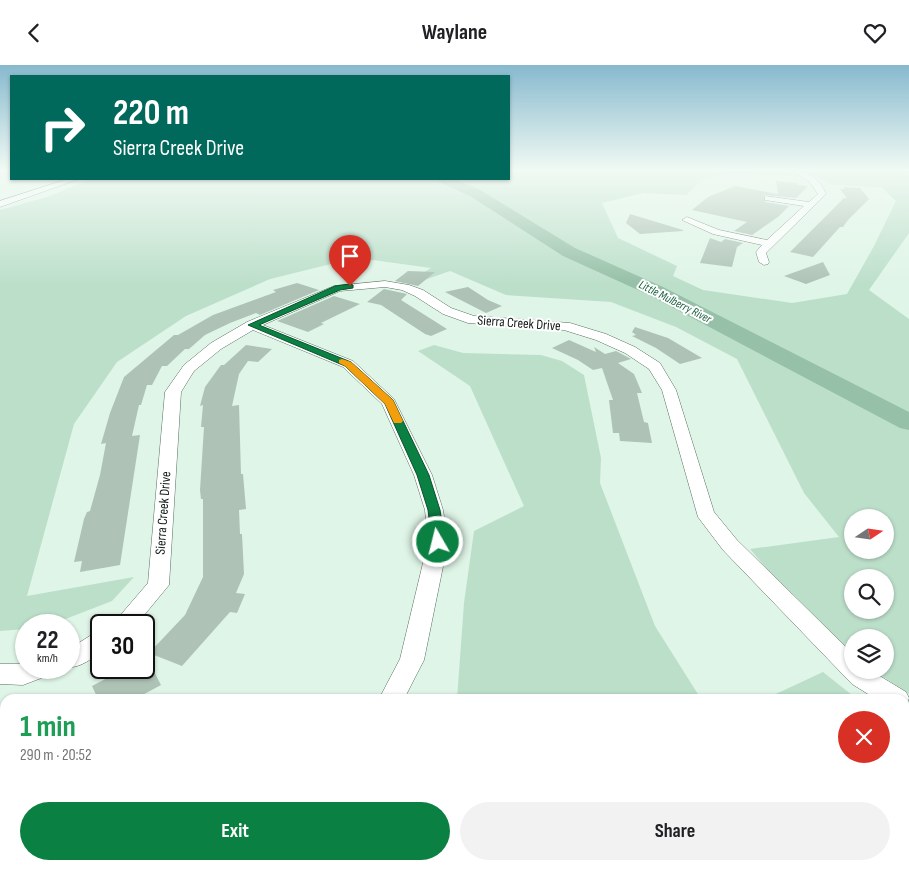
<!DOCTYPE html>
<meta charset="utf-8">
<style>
:root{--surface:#fff;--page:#f2f2f2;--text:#202124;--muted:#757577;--accent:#0b8043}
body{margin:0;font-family:"Sofia Sans Condensed",sans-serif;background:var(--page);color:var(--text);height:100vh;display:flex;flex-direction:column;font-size:19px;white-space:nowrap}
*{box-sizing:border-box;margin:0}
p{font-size:16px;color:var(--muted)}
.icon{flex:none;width:28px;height:28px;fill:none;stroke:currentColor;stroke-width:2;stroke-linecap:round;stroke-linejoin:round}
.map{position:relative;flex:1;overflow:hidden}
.details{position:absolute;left:0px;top:629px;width:910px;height:176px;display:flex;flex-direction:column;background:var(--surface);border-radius:15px 15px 0 0;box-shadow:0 1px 4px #0004}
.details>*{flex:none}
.top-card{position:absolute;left:10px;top:10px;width:500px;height:105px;border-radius:0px;box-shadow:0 1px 4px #0004;background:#00695c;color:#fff;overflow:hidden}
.needle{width:32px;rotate:77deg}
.tools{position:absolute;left:844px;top:444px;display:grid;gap:10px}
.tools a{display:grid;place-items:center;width:50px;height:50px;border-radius:50%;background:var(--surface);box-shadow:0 1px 4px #0004;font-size:25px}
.speed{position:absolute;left:15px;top:549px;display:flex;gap:10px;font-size:25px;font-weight:700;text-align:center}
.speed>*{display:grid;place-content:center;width:65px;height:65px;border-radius:50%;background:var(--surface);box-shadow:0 1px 4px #0004;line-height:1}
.speed small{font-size:12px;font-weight:400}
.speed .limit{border:2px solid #111;border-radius:8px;background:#fff;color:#111}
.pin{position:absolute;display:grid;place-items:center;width:42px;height:42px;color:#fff;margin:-51px -21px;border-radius:50% 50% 50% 0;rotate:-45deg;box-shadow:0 0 5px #0007}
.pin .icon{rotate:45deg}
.me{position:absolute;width:55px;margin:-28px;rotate:352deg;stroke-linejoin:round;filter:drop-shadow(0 0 4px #0008)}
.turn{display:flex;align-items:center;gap:18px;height:105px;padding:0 20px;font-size:22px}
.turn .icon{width:65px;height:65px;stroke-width:2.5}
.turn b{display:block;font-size:35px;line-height:42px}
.round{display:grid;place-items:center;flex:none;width:52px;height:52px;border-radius:26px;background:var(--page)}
.overview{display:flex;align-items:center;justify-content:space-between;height:85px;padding:0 20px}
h1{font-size:30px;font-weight:700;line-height:38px;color:#1e9e55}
.primary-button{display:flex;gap:10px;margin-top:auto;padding:10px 20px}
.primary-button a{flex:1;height:58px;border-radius:30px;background:var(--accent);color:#fff;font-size:20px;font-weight:700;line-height:58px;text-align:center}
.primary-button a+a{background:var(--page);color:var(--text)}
header{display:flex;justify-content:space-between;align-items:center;height:65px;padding:0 20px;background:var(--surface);font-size:22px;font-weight:700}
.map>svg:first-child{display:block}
</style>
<header><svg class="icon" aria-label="back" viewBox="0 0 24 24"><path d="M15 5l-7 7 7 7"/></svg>Waylane<svg class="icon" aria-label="heart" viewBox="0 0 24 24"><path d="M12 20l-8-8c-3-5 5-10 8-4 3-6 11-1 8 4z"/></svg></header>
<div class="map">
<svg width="909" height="804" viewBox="0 0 909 804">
<rect width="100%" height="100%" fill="#dff5e7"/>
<path fill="#bcdfca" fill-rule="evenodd" d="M521,106H787L800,111L728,108L703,114L686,130L643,128L602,138L618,173L677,201L673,211L703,225L792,238L847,229L874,181L896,136L881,122L832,120L806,106H909V168L869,225L909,254V629L873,605H885V572H852V591L778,517L750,484L839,472L804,428L737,294L676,262L611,237L506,230L450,206L413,219L407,218L431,203L373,195L339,197L270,214L186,251L117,297L74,359L27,531L134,512L112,536L50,560H26V564L0,566V145L47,132L91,114H509V108ZM852,452H885V485H852ZM852,512H885V545H852Z
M434,280L463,288L541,290L562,296L584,310L601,393L600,418L655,561L701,634H457L464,538L474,466L524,441L470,321L418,286Z
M823,607L857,634H765Z
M905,671L909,674V804H498L497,800H905Z
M5,759V800H109L105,804H0V761Z"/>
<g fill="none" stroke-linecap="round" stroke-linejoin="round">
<path fill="#96c0a7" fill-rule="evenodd" d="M438,114H455L480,125L575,183L663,222L909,347V365L900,363L649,230L563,191L470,131L439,117Z"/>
</g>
<path fill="#aec3b6" d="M776,116L797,118V120L808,121L796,133L764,130L765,137L789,141L778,152L752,170L734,166L747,157L692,145L708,132L735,121L778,129Z
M843,122L860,123L869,134L848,155L843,162H840L813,192L790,187L844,133H847L840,124H845Z
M630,149L683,165V166L640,169L626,158Z
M710,173L721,177L725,174L743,178L737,182L732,202L700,198Z
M823,197L830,210L806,219L784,211Z
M408,206L435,207L418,221L395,216Z
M297,218L319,225L260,250L256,248L230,258L205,270L189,284H185L167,301H162L152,320H147L141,340H139L132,371L140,370L120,500L80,507L82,496L74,497L84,454L87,447L90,446L100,410L106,378L101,379L110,348L124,312L174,270H178L213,250L276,227L273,225Z
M468,222L488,235L502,241L486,248L445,227Z
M384,224L407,229L401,235L447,264L431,271L425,269L381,240L367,237Z
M334,231L360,239L321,258L324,259L308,267L277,256Z
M635,262L668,273L702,293L680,299L656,283L632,271L636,270L632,267Z
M569,275L596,287L594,282L605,289L616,286L631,294L618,298L634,309L642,328H637L644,357L648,358L652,378L620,376L619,368H613L609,335H613L602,303L593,305L578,295L552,283Z
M246,280L272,284L258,297L248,296L239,309L232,341L239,340L241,409H243L246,444L239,445L240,469H242L244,509L236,528L245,529L237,548L230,547L182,601L149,588L185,550L203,512V434H201L200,425L204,362H201L203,340L200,341L205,322L221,300H224Z
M146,591L161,620L135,634H98L92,621L128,602H144V593Z"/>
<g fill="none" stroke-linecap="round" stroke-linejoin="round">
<g stroke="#596d61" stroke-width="1">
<path id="minor" d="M793,106C809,106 820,114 826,129L766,188L769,197L768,199L764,200L759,197L756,187L762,180L713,169L682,155L687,152L719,165L767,175L804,141L765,135V131L809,137L818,129L809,116Z
M68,114H79L0,142V136Z
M385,216L409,220L423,225L451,243L474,251L570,258L606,269L635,282L660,298L676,325L714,447L737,475L852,588V605H870L906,627L909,633L906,641L905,634H876L852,619L723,485L698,452L662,325L649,304L625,288L596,275L564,265L468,258L443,249L415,231L402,225L385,222L340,226L263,260L353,296L394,334L432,410L443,445L448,477L424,595L404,634H379L400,594L428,477L425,445L414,410L382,339L343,302L253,265L221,284L194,306L181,327L169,520L136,560H112L148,518L165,327L184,300L211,278L247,257L334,221Z
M101,566V587C91,594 79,604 66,602H69V584L93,569Z
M0,599H26V602H56L52,609L23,620L0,619Z
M283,800H313L312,804H282Z"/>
</g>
<use href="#minor" fill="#fff" fill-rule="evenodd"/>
</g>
<linearGradient id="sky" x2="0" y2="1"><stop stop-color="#87b9ce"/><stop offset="0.48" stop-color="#f1faf4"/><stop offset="1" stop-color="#f1faf4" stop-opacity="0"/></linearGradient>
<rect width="909" height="219" fill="url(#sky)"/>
<path fill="#0b8043" stroke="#07532c" d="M350,219L353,220V223L340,225L259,260L351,297L393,335L429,410L440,445L445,477L443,480L438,481L432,477L428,445L417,410L385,339L345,301L248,260L335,221Z"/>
<path fill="#f59e0b" d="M342,294L351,297L393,335L403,356L401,358H394L385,339L345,301L339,298V295Z"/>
<g text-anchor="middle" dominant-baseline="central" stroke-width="4" stroke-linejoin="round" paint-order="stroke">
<g font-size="12" font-style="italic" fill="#1d6242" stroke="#fff">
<text transform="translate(675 237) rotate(27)">Little Mulberry River</text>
</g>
<g font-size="14" fill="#121a16" stroke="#fff">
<text transform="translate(519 258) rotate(4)">Sierra Creek Drive</text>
<text transform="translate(163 448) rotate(-86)">Sierra Creek Drive</text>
</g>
</g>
</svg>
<div class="tools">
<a><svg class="needle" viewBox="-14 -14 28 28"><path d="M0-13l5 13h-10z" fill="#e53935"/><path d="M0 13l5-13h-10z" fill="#757577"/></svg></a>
<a><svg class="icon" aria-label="search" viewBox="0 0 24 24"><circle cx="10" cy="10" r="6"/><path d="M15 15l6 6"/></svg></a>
<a><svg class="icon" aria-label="layers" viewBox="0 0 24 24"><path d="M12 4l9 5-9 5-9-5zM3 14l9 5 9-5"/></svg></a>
</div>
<div class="speed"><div>22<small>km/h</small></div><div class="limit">30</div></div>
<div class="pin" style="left:350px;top:221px;background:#d93025"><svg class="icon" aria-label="arrive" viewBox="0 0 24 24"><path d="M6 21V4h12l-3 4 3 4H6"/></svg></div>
<svg class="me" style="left:438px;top:477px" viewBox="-20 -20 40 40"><circle r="17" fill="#0b8043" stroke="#fff" stroke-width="3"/><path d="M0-11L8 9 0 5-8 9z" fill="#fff"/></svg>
<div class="top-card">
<div class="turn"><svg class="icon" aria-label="right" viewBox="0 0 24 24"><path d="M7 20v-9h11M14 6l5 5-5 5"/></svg><div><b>220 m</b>Sierra Creek Drive</div></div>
</div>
<section class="details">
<div class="overview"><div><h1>1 min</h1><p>290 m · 20:52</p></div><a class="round" style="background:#d93025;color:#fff"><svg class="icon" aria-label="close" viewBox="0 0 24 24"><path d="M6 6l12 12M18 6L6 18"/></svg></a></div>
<div class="primary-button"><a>Exit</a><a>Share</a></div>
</section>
</div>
